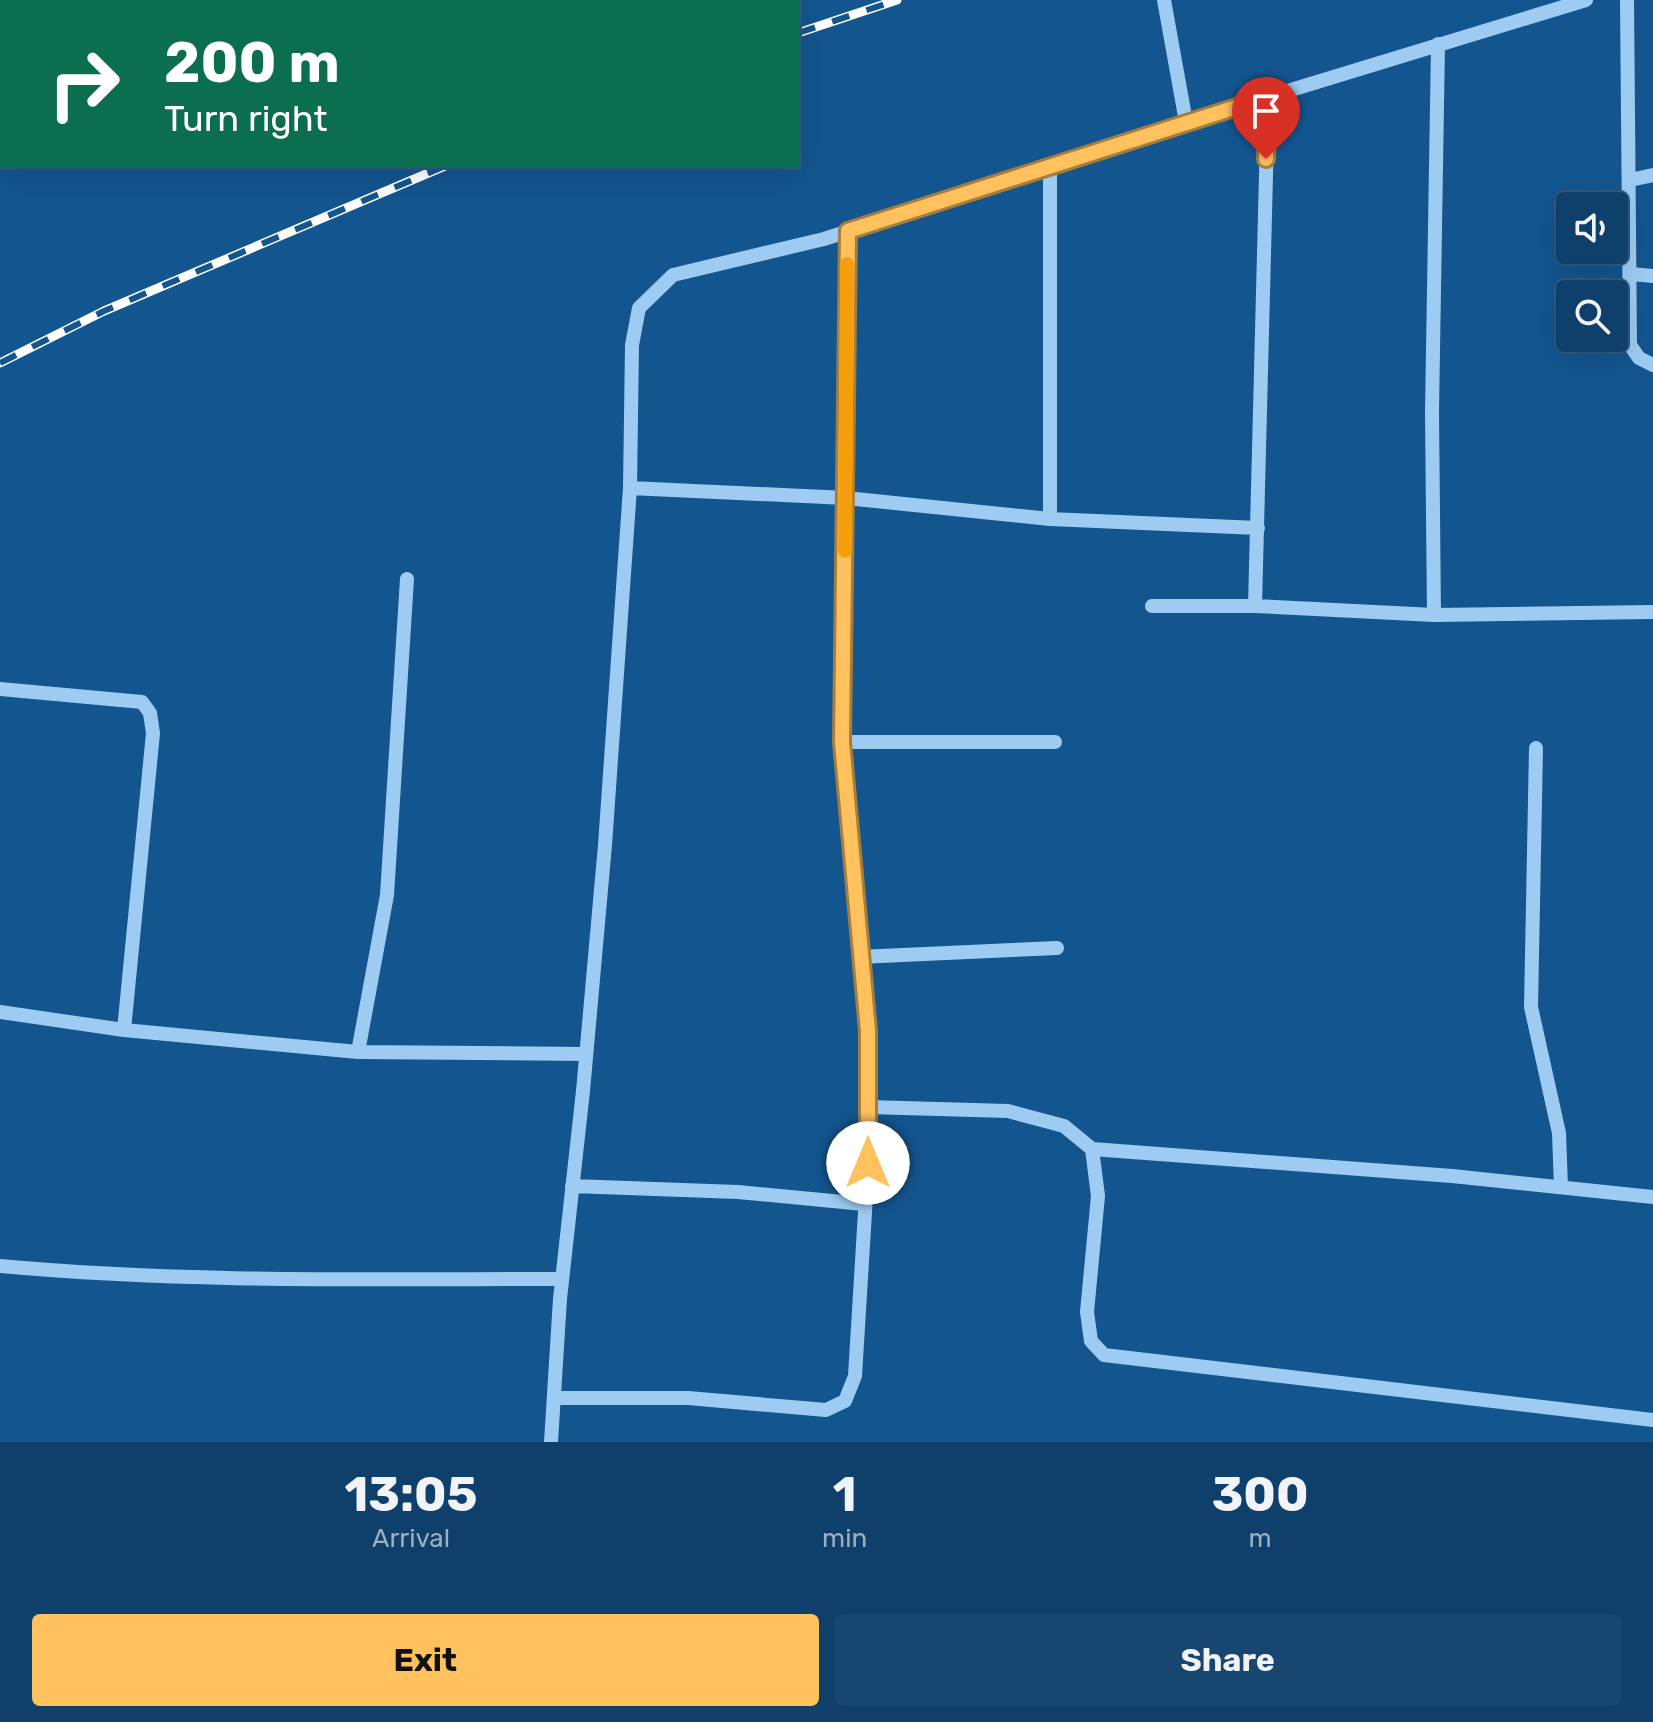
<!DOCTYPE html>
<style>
:root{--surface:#0e406b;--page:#174771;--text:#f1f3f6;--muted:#9bafc1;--line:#2e597e;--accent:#ffc15e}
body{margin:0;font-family:Rubik,sans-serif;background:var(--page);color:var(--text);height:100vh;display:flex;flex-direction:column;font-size:30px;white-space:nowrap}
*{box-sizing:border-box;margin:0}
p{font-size:26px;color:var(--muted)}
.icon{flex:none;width:44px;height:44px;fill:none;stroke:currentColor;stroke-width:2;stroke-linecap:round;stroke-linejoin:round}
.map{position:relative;height:1442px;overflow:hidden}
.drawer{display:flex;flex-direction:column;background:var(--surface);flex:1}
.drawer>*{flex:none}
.hud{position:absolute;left:0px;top:0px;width:800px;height:168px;box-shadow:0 8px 32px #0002,0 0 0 2px var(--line);background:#0b6e4f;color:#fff;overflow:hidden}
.controls{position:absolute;left:1556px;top:192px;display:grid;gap:16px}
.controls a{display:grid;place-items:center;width:72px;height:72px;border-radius:8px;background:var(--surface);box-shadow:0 8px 32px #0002,0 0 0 2px var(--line);font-size:40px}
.pin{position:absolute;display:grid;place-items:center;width:68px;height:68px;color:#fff;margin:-82px -34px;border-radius:50% 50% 50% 0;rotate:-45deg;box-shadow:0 0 8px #0007}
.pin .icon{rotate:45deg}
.me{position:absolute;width:88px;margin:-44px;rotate:0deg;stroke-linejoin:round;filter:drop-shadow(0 0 6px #0008)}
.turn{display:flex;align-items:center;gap:28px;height:168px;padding:0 32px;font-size:36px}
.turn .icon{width:104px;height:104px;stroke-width:2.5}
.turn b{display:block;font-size:56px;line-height:68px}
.eta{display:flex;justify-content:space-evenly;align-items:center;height:136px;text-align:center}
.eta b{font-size:48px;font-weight:700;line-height:56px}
.button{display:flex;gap:16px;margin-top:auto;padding:16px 32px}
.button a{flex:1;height:92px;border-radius:8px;background:var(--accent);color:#111;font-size:32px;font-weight:700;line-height:92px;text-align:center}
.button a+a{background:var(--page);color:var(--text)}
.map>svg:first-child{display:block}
</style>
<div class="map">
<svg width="1653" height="1442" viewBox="0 0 1653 1442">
<rect width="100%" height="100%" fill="#13558f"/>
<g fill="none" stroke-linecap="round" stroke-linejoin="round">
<path stroke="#9ecbf1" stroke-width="14" d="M1164,0L1186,122
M1627,0L1630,345L1639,358L1653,365
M251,2L252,0
M644,2L647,0
M0,89H2
M1630,180L1653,175
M1631,274L1653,276
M630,488L846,498L1050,519L1258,528
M1050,519V167
M1152,606H1255L1434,615L1653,612
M1255,606L1268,97
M1434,615L1432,412L1438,44
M0,689L142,702L150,713L153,733L124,1030
M842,742H1055
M1536,748L1531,1007L1559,1133L1561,1187
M859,957L1057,948
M0,1012L124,1030L358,1052L586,1054
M358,1052L387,895L407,579
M868,1107L1008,1111L1064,1126L1092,1149L1098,1196L1087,1312L1091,1341L1104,1355L1653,1420
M1092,1149L1452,1176L1653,1197
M572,1186L738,1192L864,1204
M0,1266C187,1283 375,1279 562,1279
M554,1398H688L826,1410L845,1401L855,1376L868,1163V1031L842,742L848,231
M551,1442L560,1299L583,1091L605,845L630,488L632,345L639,308L673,275L824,239L1186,122L1586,0"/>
<g stroke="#fff" stroke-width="9">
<path id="rail" d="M798,33L897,0
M0,363L104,311L445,166"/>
</g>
<use href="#rail" stroke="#13558f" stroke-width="6" stroke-dasharray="18" stroke-linecap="butt"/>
</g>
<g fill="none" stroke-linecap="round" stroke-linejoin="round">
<g stroke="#a67d3d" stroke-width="20">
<path id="route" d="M868,1163V1031L842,742L848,231L1268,97L1266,159"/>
</g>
<use href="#route" stroke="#ffc15e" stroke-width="14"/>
<path stroke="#f59e0b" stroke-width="14" d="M845,551L847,264"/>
</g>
</svg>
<div class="controls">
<a><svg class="icon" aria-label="sound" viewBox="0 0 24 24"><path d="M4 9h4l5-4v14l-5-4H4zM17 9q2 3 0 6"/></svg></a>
<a><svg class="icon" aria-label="search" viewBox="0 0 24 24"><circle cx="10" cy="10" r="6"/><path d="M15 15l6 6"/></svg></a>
</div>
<div class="pin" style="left:1266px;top:159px;background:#d93025"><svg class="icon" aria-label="arrive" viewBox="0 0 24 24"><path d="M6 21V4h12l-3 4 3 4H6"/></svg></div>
<svg class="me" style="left:868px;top:1163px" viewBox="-20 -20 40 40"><circle r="19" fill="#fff"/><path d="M0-13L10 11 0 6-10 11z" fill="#ffc15e"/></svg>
<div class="hud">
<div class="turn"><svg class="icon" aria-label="right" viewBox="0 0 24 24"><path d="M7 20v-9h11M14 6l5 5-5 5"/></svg><div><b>200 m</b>Turn right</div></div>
</div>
</div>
<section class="drawer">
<div class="eta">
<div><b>13:05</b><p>Arrival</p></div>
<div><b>1</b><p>min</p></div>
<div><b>300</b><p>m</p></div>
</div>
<div class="button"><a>Exit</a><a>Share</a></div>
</section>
